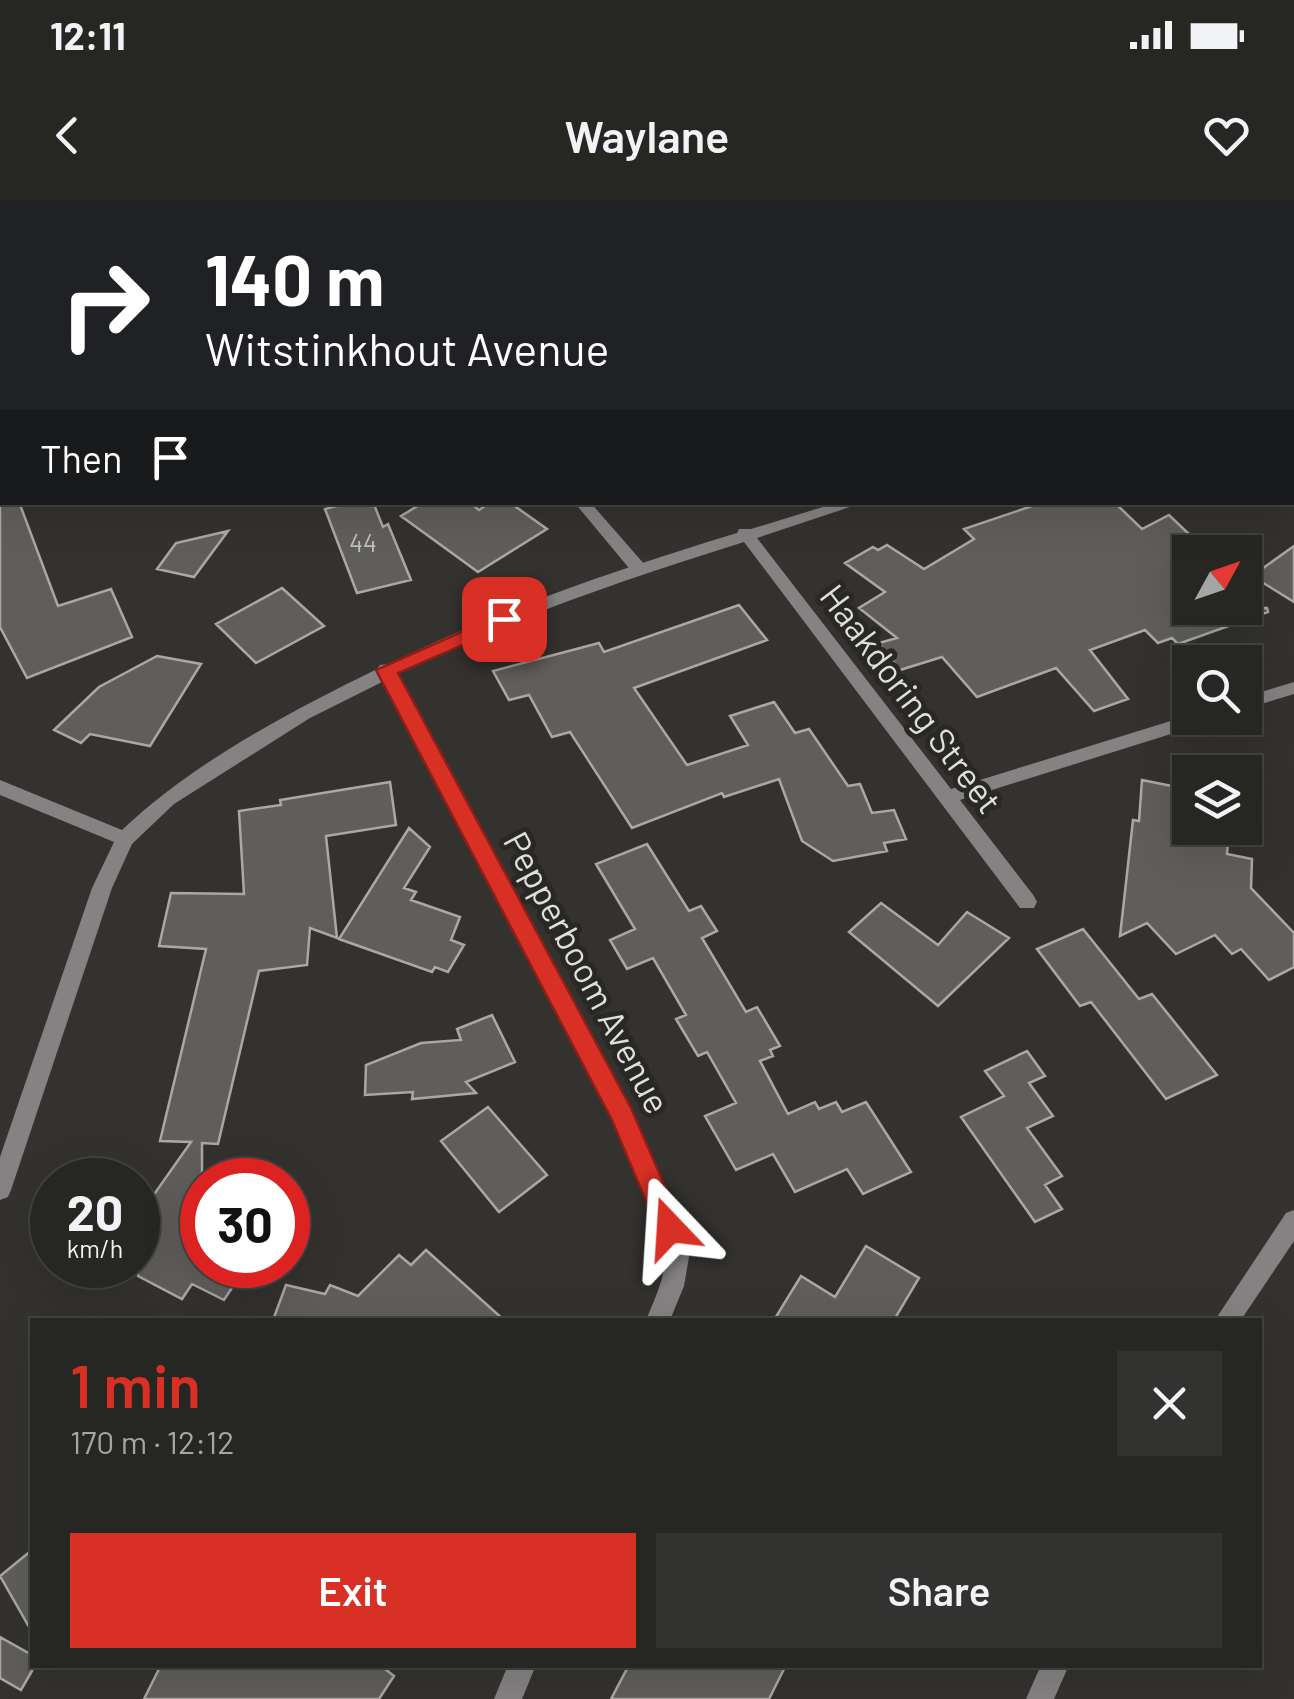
<!DOCTYPE html>
<meta charset="utf-8">
<style>
:root{--surface:#262623;--page:#323230;--text:#f1f3f6;--muted:#a4a5a6;--line:#424341;--accent:#d93025}
body{margin:0;font-family:Barlow,sans-serif;background:var(--page);color:var(--text);height:100vh;display:flex;flex-direction:column;font-size:38px;white-space:nowrap}
*{box-sizing:border-box;margin:0}
p{font-size:32px;color:var(--muted)}
.icon{flex:none;width:55px;height:55px;fill:none;stroke:currentColor;stroke-width:2;stroke-linecap:round;stroke-linejoin:round}
.map{position:relative;flex:1;overflow:hidden}
.drawer{position:absolute;left:30px;top:1118px;width:1232px;height:350px;display:flex;flex-direction:column;background:var(--surface);border-radius:0px;box-shadow:0 10px 40px #0002,0 0 0 2px var(--line)}
.drawer>*{flex:none}
.hud{position:absolute;left:0px;top:0px;width:1295px;height:305px;box-shadow:0 10px 40px #0002,0 0 0 2px var(--line);background:#202124;color:#fff;overflow:hidden}
.needle{width:65px;rotate:50deg}
.buttons{position:absolute;left:1172px;top:335px;display:grid;gap:20px}
.buttons a{display:grid;place-items:center;width:90px;height:90px;border-radius:0px;background:var(--surface);box-shadow:0 10px 40px #0002,0 0 0 2px var(--line);font-size:50px}
.speed{position:absolute;left:30px;top:958px;display:flex;gap:20px;font-size:50px;font-weight:700;text-align:center}
.speed>*{display:grid;place-content:center;width:130px;height:130px;border-radius:50%;background:var(--surface);box-shadow:0 10px 40px #0002,0 0 0 2px var(--line);line-height:1}
.speed small{font-size:25px;font-weight:400}
.speed .limit{border:15px solid #d22;background:#fff;color:#111}
.pin{position:absolute;display:grid;place-items:center;width:85px;height:85px;color:#fff;margin:-42px;border-radius:20px;box-shadow:0 5px 15px #0006}
.me{position:absolute;width:110px;margin:-55px;rotate:340deg;stroke-linejoin:round;filter:drop-shadow(0 0 8px #0008)}
.turn{display:flex;align-items:center;gap:35px;height:210px;padding:0 40px;font-size:45px}
.turn .icon{width:130px;height:130px;stroke-width:2.5}
.turn b{display:block;font-size:70px;line-height:85px}
.then{display:flex;align-items:center;height:95px;padding:0 40px;background:#0003;gap:20px;font-size:38px}
.round{display:grid;place-items:center;flex:none;width:105px;height:105px;border-radius:0px;background:var(--page)}
.overview{display:flex;align-items:center;justify-content:space-between;height:170px;padding:0 40px}
h1{font-size:60px;font-weight:600;line-height:75px;color:var(--accent)}
.primary-button{display:flex;gap:20px;margin-top:auto;padding:20px 40px}
.primary-button a{flex:1;height:115px;border-radius:0px;background:var(--accent);color:#fff;font-size:40px;font-weight:600;line-height:115px;text-align:center}
.primary-button a+a{background:var(--page);color:var(--text)}
.status{display:flex;justify-content:space-between;align-items:center;height:70px;padding:0 50px;background:var(--surface);direction:ltr}
.status svg{height:28px;fill:currentColor}
header{display:flex;justify-content:space-between;align-items:center;height:130px;padding:0 40px;background:var(--surface);font-size:45px;font-weight:600}
.map>svg:first-child{display:block}
</style>
<div class="status"><b>12:11</b><svg viewBox="0 0 49 12"><path d="M0 12V9h3v3zM5 12V6h3v6zM10 12V3h3v9zM15 12V0h3v12zM26 1h20v11H26zM47 4h2v5h-2z"/></svg></div>
<header><svg class="icon" aria-label="back" viewBox="0 0 24 24"><path d="M15 5l-7 7 7 7"/></svg>Waylane<svg class="icon" aria-label="heart" viewBox="0 0 24 24"><path d="M12 20l-8-8c-3-5 5-10 8-4 3-6 11-1 8 4z"/></svg></header>
<div class="map">
<svg width="1294" height="1499" viewBox="0 0 1294 1499">
<rect width="100%" height="100%" fill="#33322f"/>
<path fill="#476331" d="M0,0H364L368,2H2V88Z"/>
<path fill="#5f5e5a" stroke="#a9a8a4" stroke-width="2.5" d="M0,259L2,302H19L58,406L111,389L132,437L27,478L0,427Z
M352,302H373L383,327L388,324L411,380L357,393L325,309Z
M424,302H469L479,310L491,302H509L547,329L478,372L401,316Z
M1044,302H1114L1142,329L1169,315L1190,335V408H1267L1268,412L1178,444L1172,438L1158,443L1145,430L1090,450L1128,499L1094,511L1056,468L977,497L942,457L900,470L879,443L897,438L859,408L885,392L845,363L873,347L878,350L887,345L924,369L974,339L964,329Z
M228,331L194,377L157,369L176,343Z
M1294,346V402L1252,376Z
M282,388L324,426L256,463L216,424Z
M739,405L767,440L634,488L687,565L748,545L730,516L774,502L795,533L809,529L848,586L860,584L872,613L894,610L906,639L884,643L887,651L833,661L802,641L779,579L724,597L722,593L632,628L570,532L552,537L529,495L509,500L493,471L599,443L604,452Z
M157,456L201,464L150,546L90,534L81,543L54,530L99,487Z
M1142,580L1177,587L1176,605L1190,608V628H1229L1227,654L1252,659L1251,688L1294,733V767L1269,780L1241,749L1232,754L1215,735L1176,754L1147,723L1120,736L1133,620L1139,621Z
M390,582L396,625L326,636L337,738L310,728L307,765L259,771L218,944L202,943V1065H247L224,1100L192,1084L182,1099L138,1076V998L148,1003L191,942L160,941L206,749L159,746L171,693L244,694L239,611L281,605L280,600Z
M409,628L430,647L404,688L416,692L411,700L460,717L451,740L464,745L448,772L435,767L432,772L339,739Z
M647,644L689,711L701,706L717,731L702,738L746,812L757,807L780,846L770,850L773,856L760,861L788,914L815,902L819,909L836,902L842,912L866,902L911,972L863,994L847,969L795,992L773,954L736,970L705,916L736,903L707,852L698,856L676,819L686,815L653,758L627,769L610,740L635,729L596,664Z
M881,703L938,745L967,712L1009,738L938,806L849,732Z
M1083,729L1139,799L1152,794L1217,875L1166,899L1091,802L1080,806L1037,749Z
M492,815L515,862L466,882L476,893L412,899L413,892L365,895L366,865L421,843L461,840L457,829Z
M1027,851L1045,876L1029,883L1053,916L1027,928L1062,976L1045,985L1062,1009L1035,1022L961,917L1004,896L985,871Z
M488,907L547,975L499,1012L441,941Z
M866,1046L919,1078L894,1120H774L801,1076L835,1097Z
M426,1050L504,1120H273L286,1085L325,1094L330,1085L358,1096L399,1055L411,1065Z
M32,1350V1432L0,1376Z
M0,1437L32,1455V1471L21,1490L0,1478Z
M161,1465H380L394,1476L379,1499H144Z
M629,1465H786L769,1499H611Z"/>
<g fill="none" stroke-linecap="round" stroke-linejoin="round">
<path fill="#848282" fill-rule="evenodd" d="M1292,275L1294,276V286H1292Z
M574,302H590L645,365V373H633Z"/>
<path fill="#848282" fill-rule="evenodd" d="M713,0H726L727,2H714Z
M1187,0H1199V2H1187Z
M1292,104H1294V112H1292Z
M839,302H865L757,338L951,589L1190,515V518H1209L1206,523L960,600L1034,696L1037,702L1034,708H1020L744,342C626,379 508,419 397,474L630,909L669,993L689,1057L684,1086L670,1120H646C654,1101 663,1082 665,1061C667,1029 629,954 614,923L384,481L310,518L174,604L132,644L112,688L11,990L8,997L0,1000V957L92,688L114,642L0,595V580L122,630C195,561 288,513 377,469L380,465L389,464C500,409 619,369 737,333L739,329H751Z
M1294,482V494L1245,509V497Z
M508,1465H536L522,1499H494Z"/>
<path fill="#848282" fill-rule="evenodd" d="M1294,1010V1041L1241,1120H1215L1286,1013Z
M1041,1465H1069L1054,1499H1026Z"/>
</g>
<path fill="#d93025" stroke="#8d1f18" stroke-width="2.5" d="M504,413L514,419L511,424L398,473L631,908L683,1028L679,1037L670,1040L661,1037L612,920L376,470Z"/>
<g text-anchor="middle" dominant-baseline="central" stroke-width="10" stroke-linejoin="round" paint-order="stroke">
<g font-size="25" fill="#bfbfbc">
<text x="363" y="342">44</text>
</g>
<g font-size="35" fill="#dfdfdd" stroke="#292825">
<text transform="translate(912 498) rotate(53)">Haakdoring Street</text>
<text transform="translate(588 772) rotate(62)">Pepperboom Avenue</text>
</g>
</g>
</svg>
<div class="buttons">
<a><svg class="needle" viewBox="-14 -14 28 28"><path d="M0-13l5 13h-10z" fill="#e53935"/><path d="M0 13l5-13h-10z" fill="#a4a5a6"/></svg></a>
<a><svg class="icon" aria-label="search" viewBox="0 0 24 24"><circle cx="10" cy="10" r="6"/><path d="M15 15l6 6"/></svg></a>
<a><svg class="icon" aria-label="layers" viewBox="0 0 24 24"><path d="M12 4l9 5-9 5-9-5zM3 14l9 5 9-5"/></svg></a>
</div>
<div class="speed"><div>20<small>km/h</small></div><div class="limit">30</div></div>
<div class="pin" style="left:504px;top:419px;background:#d93025"><svg class="icon" aria-label="arrive" viewBox="0 0 24 24"><path d="M6 21V4h12l-3 4 3 4H6"/></svg></div>
<svg class="me" style="left:670px;top:1028px" viewBox="-20 -20 40 40"><path d="M0-17L14 15 0 8-14 15z" fill="#d93025" stroke="#fff" stroke-width="4"/></svg>
<div class="hud">
<div class="turn"><svg class="icon" aria-label="right" viewBox="0 0 24 24"><path d="M7 20v-9h11M14 6l5 5-5 5"/></svg><div><b>140 m</b>Witstinkhout Avenue</div></div>
<div class="then">Then<svg class="icon" aria-label="arrive" viewBox="0 0 24 24"><path d="M6 21V4h12l-3 4 3 4H6"/></svg></div>
</div>
<section class="drawer">
<div class="overview"><div><h1>1 min</h1><p>170 m · 12:12</p></div><a class="round"><svg class="icon" aria-label="close" viewBox="0 0 24 24"><path d="M6 6l12 12M18 6L6 18"/></svg></a></div>
<div class="primary-button"><a>Exit</a><a>Share</a></div>
</section>
</div>
